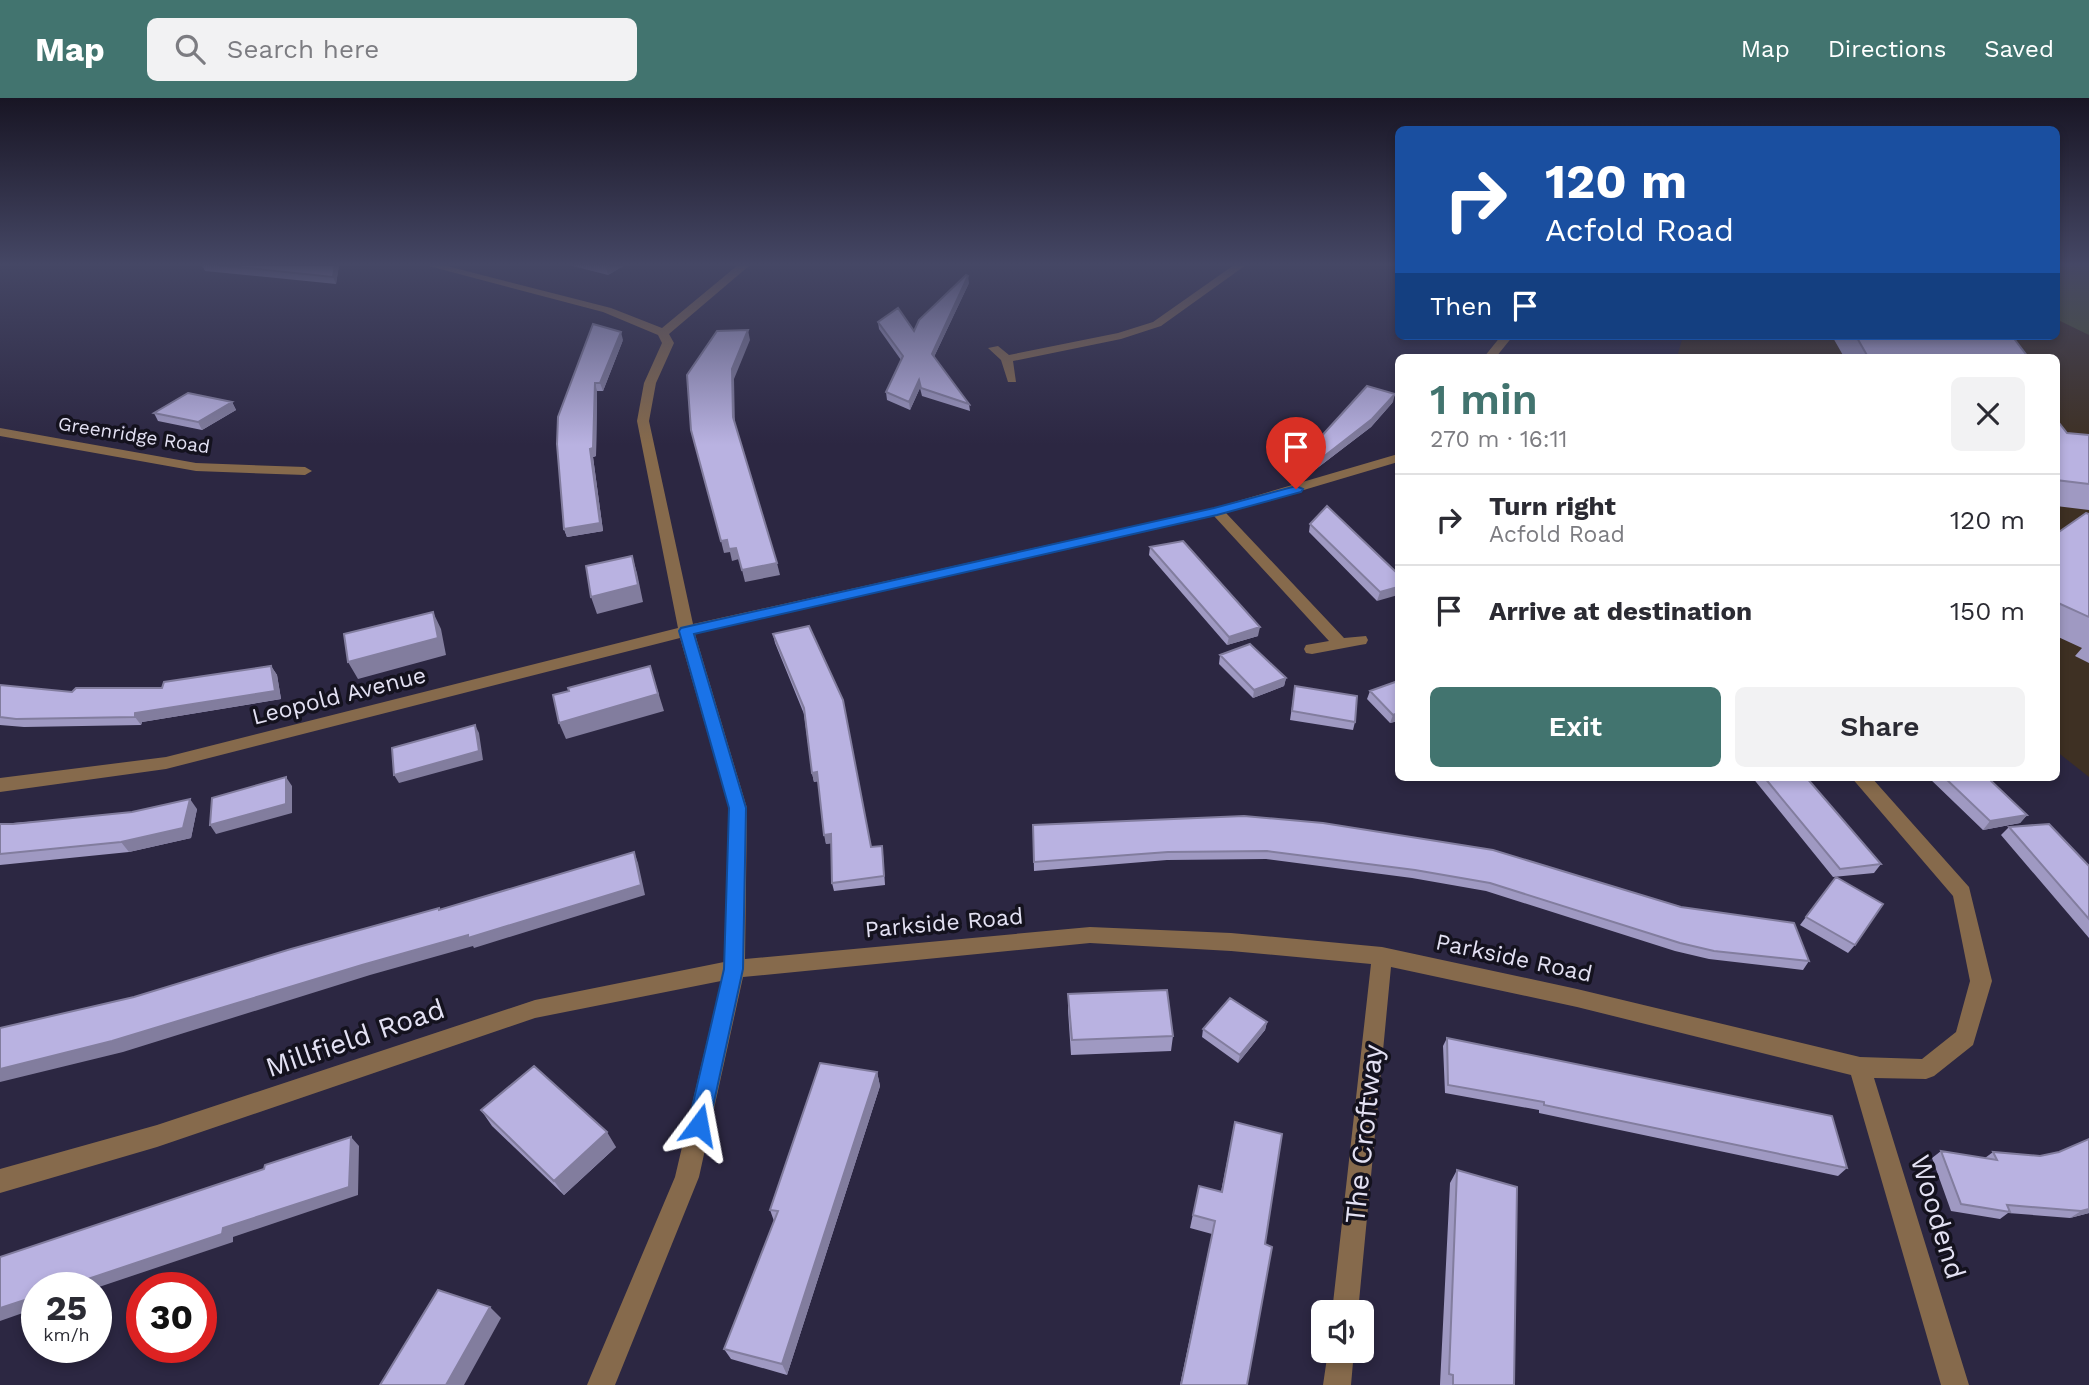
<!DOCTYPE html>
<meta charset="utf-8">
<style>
:root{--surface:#fff;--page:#f2f2f3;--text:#2b2b33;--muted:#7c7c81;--line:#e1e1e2;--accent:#42746f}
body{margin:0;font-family:"Work Sans",sans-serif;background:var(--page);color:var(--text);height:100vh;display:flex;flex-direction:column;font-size:26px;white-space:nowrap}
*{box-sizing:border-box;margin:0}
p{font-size:23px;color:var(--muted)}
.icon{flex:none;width:38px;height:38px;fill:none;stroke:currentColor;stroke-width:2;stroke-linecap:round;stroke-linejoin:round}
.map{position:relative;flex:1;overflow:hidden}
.details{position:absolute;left:1395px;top:256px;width:665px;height:427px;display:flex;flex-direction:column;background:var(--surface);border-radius:10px;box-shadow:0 4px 10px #0003}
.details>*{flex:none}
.top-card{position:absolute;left:1395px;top:28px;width:665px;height:214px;border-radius:10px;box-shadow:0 4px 10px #0003;background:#1a4fa0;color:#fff;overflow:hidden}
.buttons{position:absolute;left:1311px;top:1202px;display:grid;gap:14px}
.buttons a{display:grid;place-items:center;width:63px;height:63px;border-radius:10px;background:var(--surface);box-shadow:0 4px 10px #0003;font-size:35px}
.speed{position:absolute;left:21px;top:1174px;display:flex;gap:14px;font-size:35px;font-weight:700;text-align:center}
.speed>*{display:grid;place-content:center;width:91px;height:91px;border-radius:50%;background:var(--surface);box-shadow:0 4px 10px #0003;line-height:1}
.speed small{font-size:18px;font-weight:400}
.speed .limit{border:10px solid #d22;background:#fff;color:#111}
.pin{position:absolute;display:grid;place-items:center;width:60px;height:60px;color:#fff;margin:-72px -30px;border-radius:50% 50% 50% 0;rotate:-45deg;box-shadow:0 0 7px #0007}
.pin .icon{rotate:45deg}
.me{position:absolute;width:77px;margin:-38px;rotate:13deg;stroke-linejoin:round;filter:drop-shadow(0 0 5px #0008)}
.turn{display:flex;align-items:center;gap:24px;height:147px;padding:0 35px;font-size:32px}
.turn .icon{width:91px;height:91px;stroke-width:2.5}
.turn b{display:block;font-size:49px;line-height:60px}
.then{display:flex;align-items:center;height:66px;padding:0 35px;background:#0003;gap:14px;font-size:26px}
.round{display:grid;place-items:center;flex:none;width:74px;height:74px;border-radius:10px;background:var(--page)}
.overview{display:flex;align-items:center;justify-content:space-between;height:119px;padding:0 35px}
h1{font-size:42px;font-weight:600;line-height:52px;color:var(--accent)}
.button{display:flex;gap:14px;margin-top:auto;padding:14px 35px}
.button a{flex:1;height:80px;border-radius:10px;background:var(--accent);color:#fff;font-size:28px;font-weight:600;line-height:80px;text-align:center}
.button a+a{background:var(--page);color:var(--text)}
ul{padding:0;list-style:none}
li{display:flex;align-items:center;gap:21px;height:91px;padding:0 35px;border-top:2px solid var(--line)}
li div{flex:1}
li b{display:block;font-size:26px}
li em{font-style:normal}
header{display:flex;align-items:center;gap:42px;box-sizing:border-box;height:98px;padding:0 35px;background:var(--accent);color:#fff}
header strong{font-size:33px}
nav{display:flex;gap:38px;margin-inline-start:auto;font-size:24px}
.search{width:490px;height:63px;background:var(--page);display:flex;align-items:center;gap:18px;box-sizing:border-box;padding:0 24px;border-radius:10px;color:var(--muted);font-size:26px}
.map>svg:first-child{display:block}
</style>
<header>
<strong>Map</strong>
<div class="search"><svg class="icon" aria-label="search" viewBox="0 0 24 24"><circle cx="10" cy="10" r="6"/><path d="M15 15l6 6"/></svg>Search here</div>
<nav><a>Map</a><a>Directions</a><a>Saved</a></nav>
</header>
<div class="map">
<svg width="2089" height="1287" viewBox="0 0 2089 1287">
<rect width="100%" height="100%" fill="#2c2742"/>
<path fill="#3e3023" d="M2056,167H2089V679L2056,653V259H1677L1683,238H2056Z"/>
<path fill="#4b532f" d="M2056,167H2089V237L2056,221Z"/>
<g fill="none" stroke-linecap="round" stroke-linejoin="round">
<path fill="#866a4c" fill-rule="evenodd" d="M425,167H443L611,210L662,230L738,167H750L669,236L674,245L656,285L649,323L693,526L1214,410L1398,356V364L1226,415L1344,540L1366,538L1368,542L1366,546L1360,547L1312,556L1306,555L1304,551L1306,547L1329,543L1214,418L695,536L747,710L745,861L1090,829L1231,835L1382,849L1577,891L1860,959L1922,961L1956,934L1970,883L1953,798L1851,679H1871L1969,789L1992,883L1973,947L1934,978L1926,981L1874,980L1969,1287H1941L1851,977L1577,909L1391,869L1358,1214H1332L1371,866L1231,853L1090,845L743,879L699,1079L615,1287H587L675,1079L721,883L535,920L157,1049L0,1095V1071L157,1027L535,902L724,864L729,710L680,540L166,671L0,694V680L166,659L678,530L637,323L644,285L662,245L658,237L603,214Z
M1234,167H1246L1161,228L1121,241L1013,263L1016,284H1008L1001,262L988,250L998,248L1009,257L1118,235L1153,224Z
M1501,238H1513L1496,259H1484Z
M0,330L196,365L305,369L312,373L305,377L196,373L0,338Z
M1328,1253H1354L1351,1287H1323Z"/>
</g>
<path fill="#9f99c2" d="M202,167H339L336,186L205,173Z
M569,167H625L608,177Z
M969,185L934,259L969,306L970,313L922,298L920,290L910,312L887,302L886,294L901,262L879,231L878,224L914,233Z
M1832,238H2012L2028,259H1844Z
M623,242L603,293H597L596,358L593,359L603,433L567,439L564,431L557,346Z
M232,304L236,312L202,332L158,323L154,315Z
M1393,304L1371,329L1316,371L1307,361L1308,353Z
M2056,321L2067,335L2089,337V412L2056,408Z
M2089,415V565L2075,558L2082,550L2056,538V436Z
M1310,426L1398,476L1377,503L1309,434Z
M1150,449L1258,538L1227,547L1149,457Z
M773,536L871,749L883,756L885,787L834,793L832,785L831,745L826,746L818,683L814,684L812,675L804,616L775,545Z
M1220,557L1286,580L1284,588L1253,600L1219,566Z
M271,568L277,577L281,601L142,624L141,627L24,629L0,627V587L72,594L162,590Z
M1398,583V623L1390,625L1367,601L1370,593Z
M1295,588L1355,624L1353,632L1290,622Z
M1752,679H1806L1881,766L1874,775L1833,779Z
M1928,679H1987L2027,717L2020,725L1983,732Z
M197,711L191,740L129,754L0,767V726Z
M1244,718L1809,863L1803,872L1709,861L1675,853L1486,793L1412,780L1266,761L1167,762L1034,773L1033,727Z
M2009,729L2089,768V840L2001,737Z
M1836,779L1855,847L1848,855L1800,827Z
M1068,896L1173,938L1171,953L1071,957L1068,912Z
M1267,924L1265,932L1238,965L1202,939L1203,931Z
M1447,940L1847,1070L1838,1078L1539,1015V1012L1445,995L1443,948Z
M877,974L880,988L787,1277L731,1261L724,1251L774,1123L770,1112Z
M481,1012L616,1049L564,1097L492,1028Z
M1235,1024L1265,1146L1247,1287H1180L1212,1136L1190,1130L1199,1088L1221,1094Z
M1941,1053L1985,1060L1993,1054L2040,1058L2059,1054L2089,1115L2070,1120L2008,1115L2000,1121L1951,1113L1932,1060Z
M1457,1072L1514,1287H1440L1450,1085Z"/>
<path fill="#827d9e" d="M335,167H339L336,186L333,179Z
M610,167H625L608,177L606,169Z
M968,178L969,185L932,263V256Z
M748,232L750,242L734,281L735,330L733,319L732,271Z
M621,234L623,242L603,293L600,285Z
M919,282L920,290L910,312L909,304Z
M595,285L597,293L596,358L593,359L603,433L567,439L564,431L590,351Z
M1395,296L1393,304L1371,329L1316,371L1318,363Z
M232,304L236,312L202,332L198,324Z
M727,442L736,450L739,461L732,463L730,454L724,455L721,443Z
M632,458L637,475L643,504L597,516L591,499Z
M777,465L780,477L745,484L742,472Z
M1398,489V497L1377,503L1380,494Z
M433,514L441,531L446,557L358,581L348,564Z
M1260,529L1258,538L1227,547L1229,539Z
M271,568L277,577L281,601L142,624L141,627L135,619V615Z
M650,568L664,613L566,641L559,625Z
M1286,580L1284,588L1253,600L1254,592Z
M1398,615V623L1390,625L1393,617Z
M475,627L479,635L483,662L399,685L394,677Z
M817,674L819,683L814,684L812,675Z
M286,679L292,688V715L216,736L210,727Z
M190,701L197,711L191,740L129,754L121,744Z
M2027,717L2020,725L1983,732L1990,723Z
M831,736L833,745L826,746L824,737Z
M634,754L638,765L645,797L474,850L473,848L370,877L123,954L0,984V971Z
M1267,924L1265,932L1238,965L1240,957Z
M877,974L880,988L787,1277L782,1266Z
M607,1034L616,1049L564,1097L554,1083Z
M351,1039L359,1048L358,1097L233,1139V1144L96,1190H61L223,1130Z
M2089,1111V1115L2070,1120L2081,1113Z
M37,1198V1210L0,1223V1210Z
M490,1209L501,1220L464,1287H446Z"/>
<path fill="#b9b2e1" stroke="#827d9e" stroke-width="2" d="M217,167H335L333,179Z
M966,177L968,178L932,256L969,306L921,290L919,282L909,304L886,294L903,258L878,224L898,210L914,233L919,222Z
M593,226L621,234L600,285H595L593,350L590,351L600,425L564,431L557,346L558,319Z
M748,232L732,271L733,319L777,465L742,472L736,450L729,451L727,442L721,443L691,332L687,277L717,233Z
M1856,238H2012L2028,259H1868Z
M1367,288L1395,296L1372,321L1318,363L1308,353Z
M188,295L232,304L198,324L154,315Z
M2056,321L2067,335L2089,337V386L2056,382Z
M1327,408L1398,476V489L1380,494L1310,426Z
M2086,415L2089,416V519L2056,504V436Z
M1183,443L1260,529L1229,539L1150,449Z
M632,458L638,487L591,499L586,468Z
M433,514L438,540L348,564L344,536Z
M809,528L843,602L871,749L882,748L884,778L832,785L831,736L824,737L817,674L812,675L804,610L773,536Z
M1250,546L1286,580L1254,592L1220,557Z
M271,568L275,593L135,615V619L16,621L0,619V587L72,594L76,590H162L164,584Z
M650,568L658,596L559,625L553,597L569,593L568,590Z
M1398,583V615L1393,617L1370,593Z
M1295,588L1357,598L1355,624L1292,613Z
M475,627L479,653L394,677L392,650Z
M286,679V706L210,727L212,700Z
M1764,679H1806L1881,766L1840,771Z
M1944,679H1987L2027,717L1990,723Z
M190,701L183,730L121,744L0,756V726H13L132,714Z
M1244,718L1323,725L1493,752L1681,809L1794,825L1809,863L1714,853L1680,845L1490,785L1415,772L1267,753L1168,754L1034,764L1033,727Z
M2049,726L2089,768V821L2009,729Z
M634,754L641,787L468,840V837L362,867L112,943L0,971V930L134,899L291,851L439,810V812Z
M1836,779L1883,806L1855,847L1806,819Z
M1167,892L1173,938L1072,942L1068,896Z
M1230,900L1267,924L1240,957L1203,931Z
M1447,940L1832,1018L1847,1070L1544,1007V1004L1448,987Z
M820,965L877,974L782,1266L724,1251L778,1113L770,1112Z
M534,968L607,1034L554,1083L481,1012Z
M1235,1024L1282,1036L1265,1146L1272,1149L1247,1287H1181L1215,1123L1193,1117L1199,1088L1222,1094Z
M351,1039L349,1089L223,1130L222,1136L61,1190H37V1198L0,1210V1159L264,1071L265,1067Z
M2089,1041V1111L2081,1113L2007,1107L2010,1114L1961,1106L1941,1053L1997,1062L1993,1054L2040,1058L2059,1054Z
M1457,1072L1517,1089L1514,1287H1453V1277L1449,1276Z
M438,1192L490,1209L446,1287H380Z"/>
<linearGradient id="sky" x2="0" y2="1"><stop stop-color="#181524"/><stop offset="0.48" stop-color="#454765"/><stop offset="1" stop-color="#454765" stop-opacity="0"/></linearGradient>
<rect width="2089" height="347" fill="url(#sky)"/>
<path fill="#1a73e8" stroke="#114b97" stroke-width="2" d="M1296,388L1303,391L1301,394L1217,417L694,536L746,710L743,871L709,1027L706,1034L699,1037L691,1034L688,1027L724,871L729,710L679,533L681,530L1214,410Z"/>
<g text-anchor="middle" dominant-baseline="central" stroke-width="7" stroke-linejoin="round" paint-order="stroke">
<g font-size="19" fill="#e3e1f3" stroke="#14121e">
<text transform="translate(134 337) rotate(9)">Greenridge Road</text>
</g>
<g font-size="23" fill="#e3e1f3" stroke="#14121e">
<text transform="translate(339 598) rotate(-14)">Leopold Avenue</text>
<text transform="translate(944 825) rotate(-5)">Parkside Road</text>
<text transform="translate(1514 860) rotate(12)">Parkside Road</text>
</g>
<g font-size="28" fill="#e3e1f3" stroke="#14121e">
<text transform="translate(355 940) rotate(-19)">Millfield Road</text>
<text transform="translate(1364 1036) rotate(-84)">The Croftway</text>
<text transform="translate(1938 1119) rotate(73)">Woodend</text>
</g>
</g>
</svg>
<div class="buttons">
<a><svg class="icon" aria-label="sound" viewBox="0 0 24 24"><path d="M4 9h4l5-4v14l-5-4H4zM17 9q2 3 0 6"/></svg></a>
</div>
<div class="speed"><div>25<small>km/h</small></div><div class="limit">30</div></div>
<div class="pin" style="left:1296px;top:391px;background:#d93025"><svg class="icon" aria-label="arrive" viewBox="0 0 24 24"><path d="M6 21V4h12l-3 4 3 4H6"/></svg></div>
<svg class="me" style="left:699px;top:1027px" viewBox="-20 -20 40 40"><path d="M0-17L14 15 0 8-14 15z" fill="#1a73e8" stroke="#fff" stroke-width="4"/></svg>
<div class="top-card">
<div class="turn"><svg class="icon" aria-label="right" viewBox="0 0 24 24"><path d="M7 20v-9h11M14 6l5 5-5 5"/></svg><div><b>120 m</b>Acfold Road</div></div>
<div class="then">Then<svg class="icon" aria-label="arrive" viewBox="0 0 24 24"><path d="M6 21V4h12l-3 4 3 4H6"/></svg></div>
</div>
<section class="details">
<div class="overview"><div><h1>1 min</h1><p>270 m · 16:11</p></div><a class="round"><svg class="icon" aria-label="close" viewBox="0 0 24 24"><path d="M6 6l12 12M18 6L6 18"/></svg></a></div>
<ul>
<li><svg class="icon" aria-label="right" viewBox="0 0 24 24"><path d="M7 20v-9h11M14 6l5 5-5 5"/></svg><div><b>Turn right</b><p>Acfold Road</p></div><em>120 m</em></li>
<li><svg class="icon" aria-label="arrive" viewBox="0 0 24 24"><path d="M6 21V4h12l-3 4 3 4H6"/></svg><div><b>Arrive at destination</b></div><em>150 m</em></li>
</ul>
<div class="button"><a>Exit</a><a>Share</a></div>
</section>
</div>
